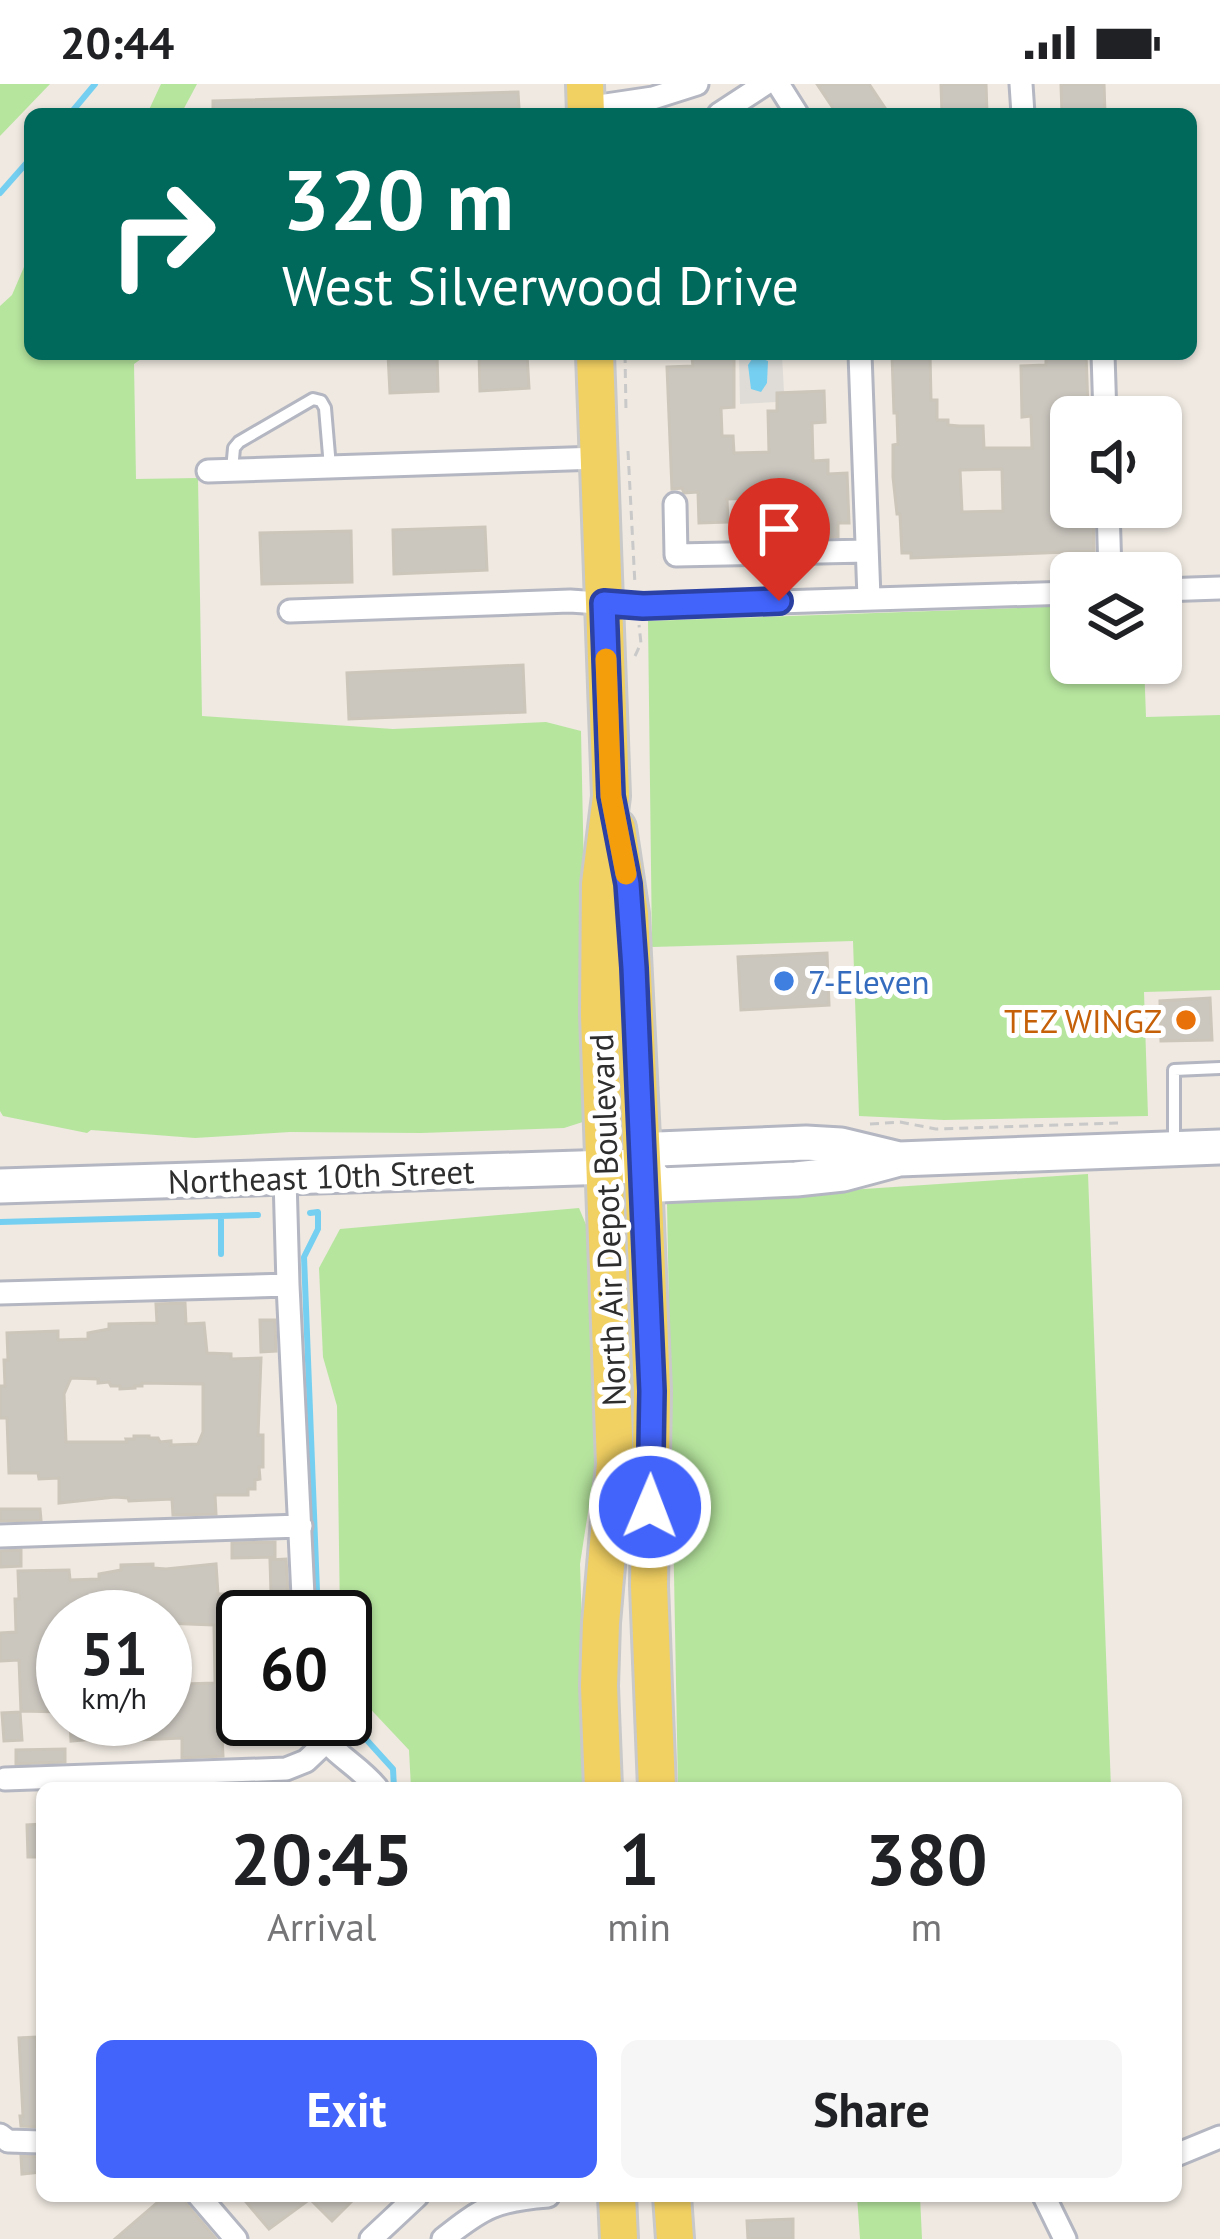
<!DOCTYPE html>
<style>
:root{--surface:#fff;--page:#f6f6f6;--text:#202124;--muted:#757577;--accent:#4264fb}
body{margin:0;font-family:"PT Sans",sans-serif;background:var(--page);color:var(--text);height:100vh;display:flex;flex-direction:column;font-size:45px;white-space:nowrap}
*{box-sizing:border-box;margin:0}
p{font-size:39px;color:var(--muted)}
.icon{flex:none;width:66px;height:66px;fill:none;stroke:currentColor;stroke-width:2;stroke-linecap:round;stroke-linejoin:round}
.map{position:relative;flex:1;overflow:hidden}
.panel{position:absolute;left:36px;top:1698px;width:1146px;height:420px;display:flex;flex-direction:column;background:var(--surface);border-radius:18px;box-shadow:0 3px 9px #0004}
.panel>*{flex:none}
.top-card{position:absolute;left:24px;top:24px;width:1173px;height:252px;border-radius:18px;box-shadow:0 3px 9px #0004;background:#00695c;color:#fff;overflow:hidden}
.buttons{position:absolute;left:1050px;top:312px;display:grid;gap:24px}
.buttons a{display:grid;place-items:center;width:132px;height:132px;border-radius:18px;background:var(--surface);box-shadow:0 3px 9px #0004;font-size:60px}
.speed{position:absolute;left:36px;top:1506px;display:flex;gap:24px;font-size:60px;font-weight:700;text-align:center}
.speed>*{display:grid;place-content:center;width:156px;height:156px;border-radius:50%;background:var(--surface);box-shadow:0 3px 9px #0004;line-height:1}
.speed small{font-size:30px;font-weight:400}
.speed .limit{border:6px solid #111;border-radius:18px;background:#fff;color:#111}
.pin{position:absolute;display:grid;place-items:center;width:102px;height:102px;color:#fff;margin:-123px -51px;border-radius:50% 50% 50% 0;rotate:-45deg;box-shadow:0 0 12px #0007}
.pin .icon{rotate:45deg}
.me{position:absolute;width:132px;margin:-66px;rotate:1deg;stroke-linejoin:round;filter:drop-shadow(0 0 9px #0008)}
.turn{display:flex;align-items:center;gap:42px;height:252px;padding:0 60px;font-size:54px}
.turn .icon{width:156px;height:156px;stroke-width:2.5}
.turn b{display:block;font-size:84px;line-height:102px}
.eta{display:flex;justify-content:space-evenly;align-items:center;height:204px;text-align:center}
.eta b{font-size:72px;font-weight:600;line-height:84px}
.button{display:flex;gap:24px;margin-top:auto;padding:24px 60px}
.button a{flex:1;height:138px;border-radius:18px;background:var(--accent);color:#fff;font-size:48px;font-weight:600;line-height:138px;text-align:center}
.button a+a{background:var(--page);color:var(--text)}
.status{display:flex;justify-content:space-between;align-items:center;height:84px;padding:0 60px;background:var(--surface);direction:ltr}
.status svg{height:33px;fill:currentColor}
.map>svg:first-child{display:block}
</style>
<div class="status"><b>20:44</b><svg viewBox="0 0 49 12"><path d="M0 12V9h3v3zM5 12V6h3v6zM10 12V3h3v9zM15 12V0h3v12zM26 1h20v11H26zM47 4h2v5h-2z"/></svg></div>
<div class="map">
<svg width="1220" height="2155" viewBox="0 0 1220 2155">
<rect width="100%" height="100%" fill="#efe9e1"/>
<path fill="#b6e59e" d="M0,0H50L0,52Z
M161,0H197L181,30H147Z
M30,169V270H148L134,280L136,395L198,394L202,632L393,645L546,638L581,647L589,1036L564,1044L421,1049L290,1048L195,1054L91,1046L87,1049L3,1032L0,1027V222L12,211Z
M1071,522V579H1144L1146,633L1220,631V906L1144,908L1148,1032L944,1036L859,1032L853,857L652,863L648,537Z
M1088,1090L1111,1704H678L667,1118Z
M579,1124L587,1143L596,1376L580,1480L587,1704H411L409,1666L345,1598V1533H340L337,1322L323,1273L319,1184L340,1145Z
M857,2112H920L922,2155H860Z"/>
<path fill="#dfdcd8" d="M739,270H782L784,308H776V318L740,320Z"/>
<path fill="#75cff0" d="M757,273L768,277L767,299L761,308L751,305L748,281L752,275Z"/>
<g fill="none" stroke-linecap="round" stroke-linejoin="round">
<path stroke="#75cff0" stroke-width="6" d="M70,30L95,0
M0,109L30,75
M310,1129L318,1128V1145L304,1173L318,1533
M221,1132V1170
M0,1138L258,1131
M345,1632L393,1685L394,1704"/>
</g>
<path fill="#cbc7bf" stroke="#cbc5ba" stroke-width="3" fill-rule="evenodd" d="M817,0H869L889,30H837Z
M941,0H986L987,30H942Z
M1061,0H1104L1105,30H1062Z
M518,8L519,24L213,30V17Z
M388,270H437L438,307L390,309Z
M479,270H527L529,304L480,307Z
M892,270H930L931,316H937V336H948V341L959,342H983L984,364H1032L1031,332L1022,333L1021,282L1046,281V270H1086L1088,324L1064,325L1065,357H1071V424H1093L1094,467L911,474V469H902L900,430H897L893,393V361L898,360L897,329H894ZM1002,385L1003,427L962,428L960,386Z
M734,273V323L721,324L722,352H733L734,369L769,368L768,327H777V309L824,307L825,338L812,339L813,377L828,376V390L847,389L849,439H838V453H810V445L770,446V442H759L758,414L727,415L728,438L699,439L698,408L684,409L682,404L672,405L667,283L693,282L692,274Z
M485,443L487,486L394,490L393,446Z
M351,447L352,498L262,500L260,449Z
M523,581L525,628L349,635L347,589Z
M827,869L829,921L741,926L738,873Z
M1210,914L1212,956L1161,957L1160,917Z
M185,1219L186,1240L204,1239L207,1269L231,1270V1275L261,1274L258,1351H263V1383H259L260,1395L255,1396V1405H248V1411H215L216,1430L173,1431L172,1415L129,1417L128,1414L115,1413L59,1419V1394L39,1395L38,1389H9L7,1334H0V1302H5L4,1276H8L7,1249L58,1247V1256L88,1255V1249L109,1245V1240L157,1239L156,1220ZM71,1294L98,1295V1299L109,1298L111,1302H120V1305L135,1304V1302H142V1299L203,1300V1348L198,1360L171,1361V1357L160,1358L158,1354H149V1352H134V1355H126L127,1358H66L64,1310Z
M260,1236H275L276,1267L261,1268Z
M0,1425H40L41,1436L0,1437Z
M275,1458V1473L232,1474V1459Z
M21,1466V1482L0,1483V1467Z
M286,1475L288,1507L271,1508L270,1476Z
M153,1480V1484L166,1485L216,1480L218,1510H243V1515L272,1514V1533H243V1635H259L260,1651L222,1652L223,1672L182,1674V1654L140,1656V1652H127L71,1657L70,1635H165V1596H182L183,1600L215,1599L214,1541L165,1539V1533H63V1628L21,1627L19,1576L0,1577V1549L16,1548L15,1515H19L18,1487L69,1486L70,1496L99,1495V1490L121,1486V1481Z
M20,1628L22,1656L4,1657L2,1629Z
M65,1665V1678L16,1680V1666Z
M42,1740V1773H28L27,1741Z
M36,1953L42,2043L21,2042L20,2032H23L19,1954Z
M21,2072L42,2073V2088L22,2090Z
M165,2112H183L188,2122L216,2155H115Z
M241,2112H357L332,2137L310,2115L269,2145Z
M793,2135V2155H748L747,2137Z"/>
<g fill="none" stroke-linecap="round" stroke-linejoin="round">
<g stroke="#b4b7c1" stroke-width="16">
<path id="lane" d="M232,386L234,364L239,358L313,315L321,317L325,324L330,383
M1174,1061V986L1220,984"/>
</g>
<g stroke="#b4b7c1" stroke-width="27">
<path id="street" d="M778,0L797,30
M1021,0L1023,30
M586,24L653,14L697,0
M719,30L765,0
M860,270L869,514
M1103,270L1105,333
M208,387L599,374
M675,420L676,471L867,467
M1108,423L1110,489
M1161,506L1220,504
M290,527L570,517L643,522L1071,509
M285,1094L288,1201L304,1533
M0,1209L288,1201
M0,1452L301,1442
M312,1635C326,1668 356,1678 377,1704
M5,1695L286,1685L306,1677L325,1659
M0,2051L8,2057L42,2058
M1176,2071L1220,2053
M199,2112L236,2155
M1044,2112L1065,2155
M371,2155L417,2112
M443,2155C483,2123 496,2116 548,2112"/>
</g>
<g stroke="#b4b7c1" stroke-width="39">
<path id="secondary" d="M642,1082L660,1101L796,1095L843,1090L899,1075L1220,1063
M0,1102L642,1082L658,1065L806,1059L841,1061L899,1075"/>
</g>
<g stroke="#c9c9c9" stroke-width="42">
<path id="primary" d="M585,0L586,30
M595,270L611,712L600,800L599,931L615,1380L601,1539L599,1602L603,1704
M617,744L630,830L644,1116L652,1307L649,1502L657,1704
M617,2112L619,2155
M672,2112L675,2155"/>
</g>
<path stroke="#c9c9c9" stroke-width="3" stroke-dasharray="9 6" stroke-linecap="butt" d="M625,270L626,328
M628,367L635,501
M635,572L641,559L639,541
M870,1040L900,1038L936,1045L1118,1039"/>
<use href="#lane" stroke="#fff" stroke-width="10"/>
<use href="#street" stroke="#fff" stroke-width="21"/>
<use href="#secondary" stroke="#fff" stroke-width="33"/>
<use href="#primary" stroke="#f2d163" stroke-width="36"/>
</g>
<g fill="none" stroke-linecap="round" stroke-linejoin="round">
<g stroke="#2b41a3" stroke-width="30">
<path id="route" d="M650,1423L652,1307L634,884L628,800L611,712L604,519L643,522L779,517"/>
</g>
<use href="#route" stroke="#4264fb" stroke-width="21"/>
<path stroke="#f59e0b" stroke-width="21" d="M606,575L611,712L626,790"/>
</g>
<circle fill="#3f7fe0" stroke="#fff" stroke-width="4.5" cx="784" cy="897" r="12"/>
<circle fill="#e8710a" stroke="#fff" stroke-width="4.5" cx="1186" cy="936" r="12"/>
<g text-anchor="middle" dominant-baseline="central" stroke-width="10" stroke-linejoin="round" paint-order="stroke">
<g font-size="33" fill="#366cbe" stroke="#fff" text-anchor="start">
<text x="808" y="897">7-Eleven</text>
</g>
<g font-size="33" fill="#c56008" stroke="#fff" text-anchor="end">
<text x="1162" y="936">TEZ WINGZ</text>
</g>
<g font-size="33" fill="#2e2e2e" stroke="#fff">
<text transform="translate(321 1092) rotate(-2)">Northeast 10th Street</text>
<text transform="translate(607 1136) rotate(-92)">North Air Depot Boulevard</text>
</g>
</g>
</svg>
<div class="buttons">
<a><svg class="icon" aria-label="sound" viewBox="0 0 24 24"><path d="M4 9h4l5-4v14l-5-4H4zM17 9q2 3 0 6"/></svg></a>
<a><svg class="icon" aria-label="layers" viewBox="0 0 24 24"><path d="M12 4l9 5-9 5-9-5zM3 14l9 5 9-5"/></svg></a>
</div>
<div class="speed"><div>51<small>km/h</small></div><div class="limit">60</div></div>
<div class="pin" style="left:779px;top:517px;background:#d93025"><svg class="icon" aria-label="arrive" viewBox="0 0 24 24"><path d="M6 21V4h12l-3 4 3 4H6"/></svg></div>
<svg class="me" style="left:650px;top:1423px" viewBox="-20 -20 40 40"><circle r="17" fill="#4264fb" stroke="#fff" stroke-width="3"/><path d="M0-11L8 9 0 5-8 9z" fill="#fff"/></svg>
<div class="top-card">
<div class="turn"><svg class="icon" aria-label="right" viewBox="0 0 24 24"><path d="M7 20v-9h11M14 6l5 5-5 5"/></svg><div><b>320 m</b>West Silverwood Drive</div></div>
</div>
<section class="panel">
<div class="eta">
<div><b>20:45</b><p>Arrival</p></div>
<div><b>1</b><p>min</p></div>
<div><b>380</b><p>m</p></div>
</div>
<div class="button"><a>Exit</a><a>Share</a></div>
</section>
</div>
